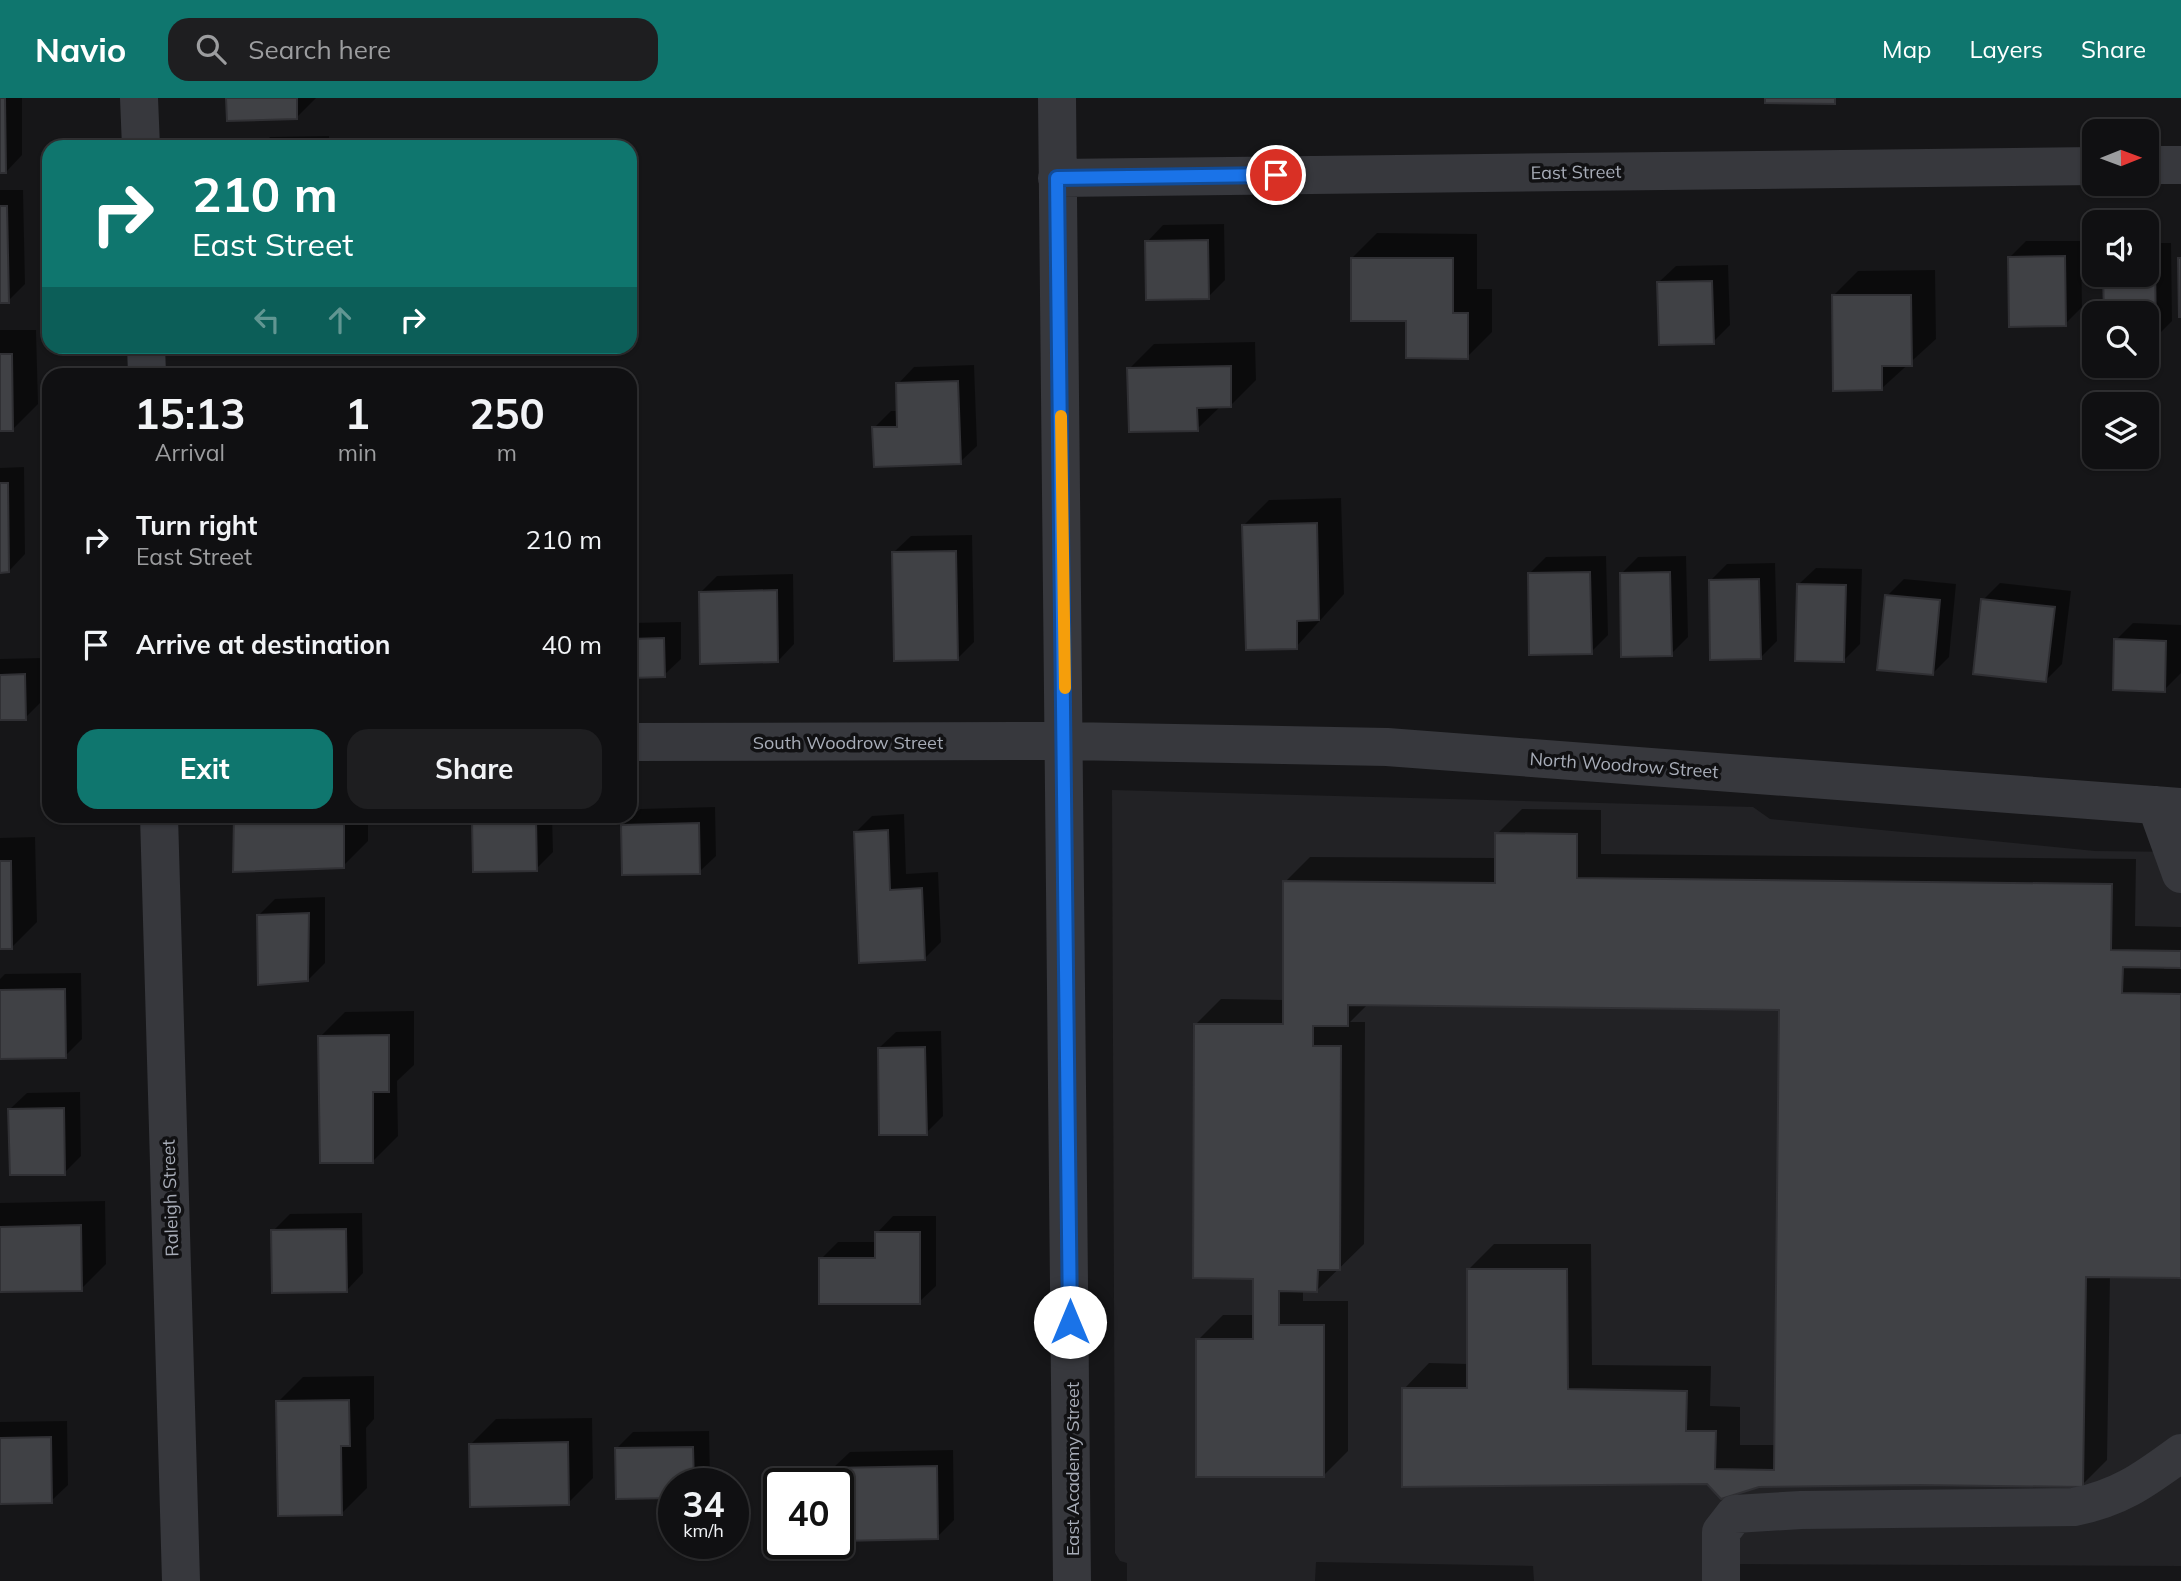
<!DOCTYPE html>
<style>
:root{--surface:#101012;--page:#1e1e20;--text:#f1f3f6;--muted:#9c9d9f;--line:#303032;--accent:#0f766e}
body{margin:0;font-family:Mulish,sans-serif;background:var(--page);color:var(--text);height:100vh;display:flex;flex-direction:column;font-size:26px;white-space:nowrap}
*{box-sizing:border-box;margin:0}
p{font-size:23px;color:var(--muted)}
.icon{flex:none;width:38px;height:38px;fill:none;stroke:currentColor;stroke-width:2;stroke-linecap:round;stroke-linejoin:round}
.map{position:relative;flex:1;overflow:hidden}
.panel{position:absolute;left:42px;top:270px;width:595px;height:455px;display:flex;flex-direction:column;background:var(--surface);border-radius:21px;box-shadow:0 2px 5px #0004,0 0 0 2px var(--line)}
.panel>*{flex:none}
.guide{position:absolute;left:42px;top:42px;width:595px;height:214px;border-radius:21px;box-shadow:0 2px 5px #0004,0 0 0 2px var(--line);background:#0f766e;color:#fff;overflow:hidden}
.needle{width:46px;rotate:89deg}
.fabs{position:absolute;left:2082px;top:21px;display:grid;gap:14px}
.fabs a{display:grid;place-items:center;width:77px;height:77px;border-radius:14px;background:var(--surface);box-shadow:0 2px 5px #0004,0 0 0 2px var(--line);font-size:35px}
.speed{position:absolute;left:658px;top:1370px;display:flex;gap:14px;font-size:35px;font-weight:700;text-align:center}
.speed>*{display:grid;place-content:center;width:91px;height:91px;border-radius:50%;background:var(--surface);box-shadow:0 2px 5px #0004,0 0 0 2px var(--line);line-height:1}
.speed small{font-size:18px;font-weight:400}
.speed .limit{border:4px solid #111;border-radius:10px;background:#fff;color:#111}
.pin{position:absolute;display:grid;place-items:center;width:60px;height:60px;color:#fff;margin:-30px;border:4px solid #fff;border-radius:50%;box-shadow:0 2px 7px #0007}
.me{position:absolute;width:77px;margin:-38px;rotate:0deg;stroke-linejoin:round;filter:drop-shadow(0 0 5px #0008)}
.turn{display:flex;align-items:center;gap:24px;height:147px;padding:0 35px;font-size:32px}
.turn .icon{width:91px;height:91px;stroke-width:2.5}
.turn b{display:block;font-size:49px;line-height:60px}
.lanes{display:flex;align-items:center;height:66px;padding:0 35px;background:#0003;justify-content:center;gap:35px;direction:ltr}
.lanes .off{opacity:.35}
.eta{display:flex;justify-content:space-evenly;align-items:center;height:119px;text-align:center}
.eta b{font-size:42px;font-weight:700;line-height:49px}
.button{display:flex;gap:14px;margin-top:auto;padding:14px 35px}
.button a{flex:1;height:80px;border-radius:21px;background:var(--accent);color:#fff;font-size:28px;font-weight:700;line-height:80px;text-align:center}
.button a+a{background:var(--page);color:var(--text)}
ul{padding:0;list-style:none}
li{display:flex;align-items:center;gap:21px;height:105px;padding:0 35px}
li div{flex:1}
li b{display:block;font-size:26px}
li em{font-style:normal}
header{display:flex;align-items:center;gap:42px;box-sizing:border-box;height:98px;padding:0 35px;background:var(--accent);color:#fff}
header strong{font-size:33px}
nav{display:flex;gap:38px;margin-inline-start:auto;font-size:24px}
.search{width:490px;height:63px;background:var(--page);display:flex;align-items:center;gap:18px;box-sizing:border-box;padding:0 24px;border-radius:21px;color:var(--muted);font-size:26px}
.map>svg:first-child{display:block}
</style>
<header>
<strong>Navio</strong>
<div class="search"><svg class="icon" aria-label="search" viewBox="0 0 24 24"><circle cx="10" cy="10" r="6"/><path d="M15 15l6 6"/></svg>Search here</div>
<nav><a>Map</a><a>Layers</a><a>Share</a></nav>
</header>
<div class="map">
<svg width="2181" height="1483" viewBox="0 0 2181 1483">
<rect width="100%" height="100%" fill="#161618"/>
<path fill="#222225" d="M1112,692L1753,709L1770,721L2095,753L2181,754V1468L1735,1466L1733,1483H1534L1533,1468L1316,1464L1315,1483H1127V1465L1120,1463L1115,1455Z"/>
<path fill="#0007" d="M0,0H22V57L6,74H0Z
M228,0H316L296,20Z
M329,38V49H260L270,39Z
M0,92H23L25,186L8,203H0Z
M1224,126L1225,182L1208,199L1147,144L1163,127Z
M1377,135L1477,136V191H1492V234L1467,259L1408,221L1352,160Z
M2026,143H2081L2082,209L2065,226L2009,160Z
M2147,145H2171L2172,223L2155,240L2147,215H2105V177H2147Z
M1728,167L1730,227L1713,244L1659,184L1676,168Z
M1935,172L1936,241L1881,291L1833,198L1858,173Z
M0,232H36L38,306L13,331H0Z
M1255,244L1256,282L1231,307L1221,308L1197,331L1129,271L1154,246Z
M974,267L977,348L960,364L874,330L891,313H899L898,286L914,269Z
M24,369L25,456L9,473H0V370Z
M1341,400L1344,496L1296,549L1244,427L1269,402Z
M972,437L974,544L957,561L894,454L911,438Z
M1606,458L1608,537L1591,554L1529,476L1546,459Z
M1686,458L1688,539L1671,556L1621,476L1638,459Z
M1775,465L1777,543L1760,560L1710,483L1727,466Z
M1816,470L1862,471L1860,546L1843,563L1799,486Z
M793,476L794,546L778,563L701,494L717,478Z
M1904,481L1956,486L1949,559L1932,576L1887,498Z
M2000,485L2071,493L2062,566L2046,582L1983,502Z
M681,524V561L664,577L630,578V525Z
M2133,525L2181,527V575L2164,592L2116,542Z
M41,560L42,603L25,620L0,621V561Z
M715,709L716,758L699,774L623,727L640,711Z
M1522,711L1601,712V756L2136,761L2135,828L2181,829V868H2164V871H2181V1178L2110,1177L2107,1362L2082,1387L1708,1385L1404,1291L1429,1265L1469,1266V1171L1494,1146H1591L1592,1267L1711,1268L1710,1308L1740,1309V1347H1776L1781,910L1368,906L1350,924H1365L1364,1146L1317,1192H1303V1203H1348V1353L1323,1378L1198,1242L1223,1217H1255V1179L1196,926L1221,901L1285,902V784L1310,759L1497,760V736Z
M904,716L906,776L938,774L941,844L924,861L855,735L872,718Z
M235,718H368V743L343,768L234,772Z
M480,718H552L553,754L536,771L474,723Z
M35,739L37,824L12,849L0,850V740Z
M325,799V865L308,882L258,818L275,801Z
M81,875L82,941L65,958L0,959V881L5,876Z
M414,913V967L397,983L398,1038L372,1064L320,939L345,914Z
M941,933L943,1018L926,1035L879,950L896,934Z
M80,994L81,1058L64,1075L10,1011L27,995Z
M105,1103L106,1166L81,1191L0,1192V1105Z
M362,1115L363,1175L347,1192L273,1133L290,1116Z
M893,1118H936V1188L919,1204L821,1161L838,1144H877V1135Z
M374,1278V1321L366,1330L367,1390L342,1415L278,1304L303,1279Z
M592,1320L593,1380L568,1405L471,1346L496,1321Z
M67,1323L68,1387L51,1403L0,1404V1324Z
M709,1333L710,1381L705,1386H674L616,1351L633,1334Z
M953,1352L954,1422L937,1439L833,1386V1370L850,1354Z"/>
<path fill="#404145" stroke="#303034" stroke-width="2" d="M0,0H5L6,75H0Z
M226,0H297V21L227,23Z
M1765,0H1835V6L1765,5Z
M0,108H7L9,205H0Z
M1208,142L1209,201L1146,202L1145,143Z
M2065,158L2066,228L2009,229L2008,159Z
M1351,160H1453V215H1468V261L1406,260V223H1351Z
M2178,160H2181V219H2179Z
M2147,161H2155L2156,242H2147V215H2104L2103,177H2147Z
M1712,183L1714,246L1659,247L1657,184Z
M1832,197H1911L1912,268H1882V292L1833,293Z
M0,256H12L13,333H0Z
M1231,268V309L1197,310L1198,333L1129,334L1127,270Z
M958,283L961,366L874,369L872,329H897L896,285Z
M0,385H8L9,474L0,475Z
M1317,425L1319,522L1297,523V551L1246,552L1242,427Z
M956,453L958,562L894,563L892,454Z
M1590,474L1592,556L1529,557L1528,475Z
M1670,474L1672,558L1621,559L1620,475Z
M1759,481L1761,561L1710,562L1709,482Z
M1797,486L1846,487L1844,564L1795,563Z
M777,492L778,564L700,566L699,494Z
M1885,497L1940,502L1933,577L1877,572Z
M1981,501L2055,509L2046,584L1973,576Z
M664,540L665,579L630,580V541Z
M2114,541L2166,543L2165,594L2113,592Z
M25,576L26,622H0V577Z
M234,718H344V770L233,774Z
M536,721L537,773L473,774L472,722Z
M699,725L700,776L622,777L621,727Z
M888,732L890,792L922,790L925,862L859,865L854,734Z
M1495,735L1577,736V780L2112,786L2111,852L2181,853V870L2123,869L2122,895L2181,896V1180L2086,1179L2083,1389L1920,1387L1759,1389L1721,1401L1707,1386L1402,1389V1290H1467V1171H1567L1568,1291L1687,1293L1686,1333H1716L1715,1371L1774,1372L1779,912L1348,907V928H1313V948H1341L1340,1172H1318L1317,1194L1279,1193V1227H1324V1379H1196V1241H1253V1181L1193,1180L1194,926H1283V783L1495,785Z
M0,763H11L12,851H0Z
M309,815L308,883L258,887L257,817Z
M65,891L66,960L0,961V892Z
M389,937V994H373V1065H320L318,938Z
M925,949L927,1037H879L878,950Z
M64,1010L65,1077H10L8,1011Z
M81,1127L82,1193L0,1194V1129Z
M346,1131L347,1194L272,1195L271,1132Z
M875,1134H920V1206H819V1160H875Z
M349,1302L350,1348H341L342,1417L278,1418L276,1303Z
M51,1339L52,1405L0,1406V1340Z
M568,1344L569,1407L470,1409L469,1346Z
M693,1349L694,1386H674V1400L616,1401L615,1350Z
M937,1368L938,1441L838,1443V1386H832L831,1370Z"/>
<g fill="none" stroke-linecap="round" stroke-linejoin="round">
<path stroke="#37383d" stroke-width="38" d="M139,0L141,49
M1057,0L1072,1483
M2147,67H2181
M1057,80L2095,68
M146,248L147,276
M630,644L1066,643L1387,649L2181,709
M2156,707L2181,776
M159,718L181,1483
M1721,1483V1434L1735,1416L1801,1412L2074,1409C2120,1400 2144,1382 2181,1355"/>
</g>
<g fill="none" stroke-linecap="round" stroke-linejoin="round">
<g stroke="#114b97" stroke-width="18">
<path id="route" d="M1070,1224L1057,80L1276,77"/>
</g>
<use href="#route" stroke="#1a73e8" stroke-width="12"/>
<path stroke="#f59e0b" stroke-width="12" d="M1061,318L1065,590"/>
</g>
<g text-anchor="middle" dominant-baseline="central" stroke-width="7" stroke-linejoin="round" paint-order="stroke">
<g font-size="18" fill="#a8adb8" stroke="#111113">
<text transform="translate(1576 74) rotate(-1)">East Street</text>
<text x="848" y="644">South Woodrow Street</text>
<text transform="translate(1624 667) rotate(4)">North Woodrow Street</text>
<text transform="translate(170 1100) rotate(-92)">Raleigh Street</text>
<text transform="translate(1072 1371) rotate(-90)">East Academy Street</text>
</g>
</g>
</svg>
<div class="fabs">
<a><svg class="needle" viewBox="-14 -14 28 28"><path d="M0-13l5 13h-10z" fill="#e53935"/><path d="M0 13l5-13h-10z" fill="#9c9d9f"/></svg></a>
<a><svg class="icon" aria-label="sound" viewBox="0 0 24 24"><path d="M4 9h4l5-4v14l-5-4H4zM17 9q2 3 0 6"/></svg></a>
<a><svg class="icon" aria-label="search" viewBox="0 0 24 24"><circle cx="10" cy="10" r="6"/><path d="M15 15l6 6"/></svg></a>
<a><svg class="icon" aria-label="layers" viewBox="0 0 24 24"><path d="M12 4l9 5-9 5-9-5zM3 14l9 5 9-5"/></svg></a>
</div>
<div class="speed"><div>34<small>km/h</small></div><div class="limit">40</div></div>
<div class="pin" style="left:1276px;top:77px;background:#d93025"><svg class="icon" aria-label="arrive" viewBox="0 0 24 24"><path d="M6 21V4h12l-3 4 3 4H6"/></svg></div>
<svg class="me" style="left:1070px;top:1224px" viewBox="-20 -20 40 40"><circle r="19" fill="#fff"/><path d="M0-13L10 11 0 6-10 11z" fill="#1a73e8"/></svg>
<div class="guide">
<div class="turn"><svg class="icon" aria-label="right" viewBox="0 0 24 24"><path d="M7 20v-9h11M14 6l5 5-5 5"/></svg><div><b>210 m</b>East Street</div></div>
<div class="lanes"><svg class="icon off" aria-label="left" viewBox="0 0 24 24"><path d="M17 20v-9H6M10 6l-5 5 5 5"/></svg><svg class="icon off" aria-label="ahead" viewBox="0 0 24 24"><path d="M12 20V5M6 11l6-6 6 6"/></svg><svg class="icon" aria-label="right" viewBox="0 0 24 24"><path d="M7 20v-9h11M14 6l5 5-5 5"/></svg></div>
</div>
<section class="panel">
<div class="eta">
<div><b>15:13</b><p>Arrival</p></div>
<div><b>1</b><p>min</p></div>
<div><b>250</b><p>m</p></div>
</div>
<ul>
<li><svg class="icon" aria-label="right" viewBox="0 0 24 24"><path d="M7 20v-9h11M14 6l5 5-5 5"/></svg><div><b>Turn right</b><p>East Street</p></div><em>210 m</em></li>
<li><svg class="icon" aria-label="arrive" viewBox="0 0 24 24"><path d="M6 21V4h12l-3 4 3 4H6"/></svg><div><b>Arrive at destination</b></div><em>40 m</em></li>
</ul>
<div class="button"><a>Exit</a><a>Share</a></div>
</section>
</div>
